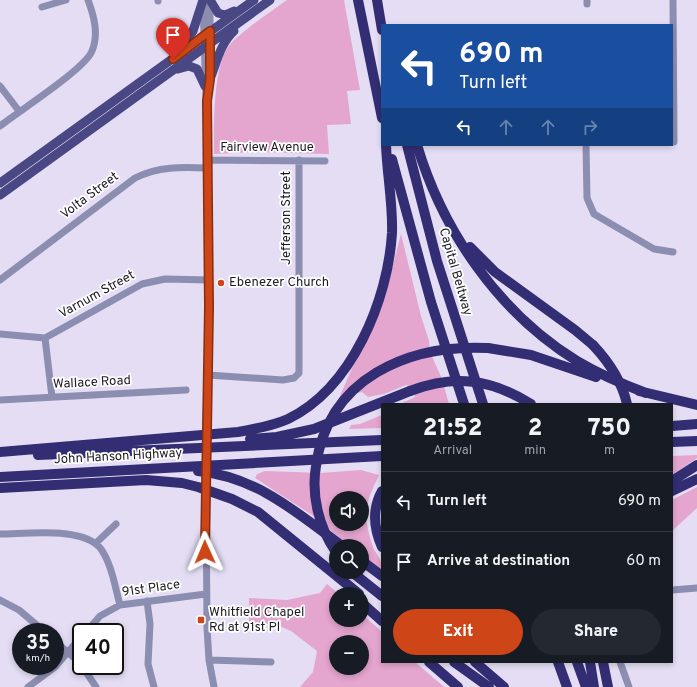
<!DOCTYPE html>
<meta charset="utf-8">
<style>
:root{--surface:#171b24;--page:#242831;--text:#f1f3f6;--muted:#9ea1a6;--line:#363941;--accent:#ce4617}
body{margin:0;font-family:Overpass,sans-serif;background:var(--page);color:var(--text);height:100vh;display:flex;flex-direction:column;font-size:15px;white-space:nowrap}
*{box-sizing:border-box;margin:0}
p{font-size:13px;color:var(--muted)}
.icon{flex:none;width:22px;height:22px;fill:none;stroke:currentColor;stroke-width:2;stroke-linecap:round;stroke-linejoin:round}
.map{position:relative;flex:1;overflow:hidden}
.details{position:absolute;left:381px;top:403px;width:292px;height:260px;display:flex;flex-direction:column;background:var(--surface);border-radius:0px;box-shadow:0 2px 6px #0003}
.details>*{flex:none}
.banner{position:absolute;left:381px;top:24px;width:292px;height:122px;border-radius:0px;box-shadow:0 2px 6px #0003;background:#1a4fa0;color:#fff;overflow:hidden}
.buttons{position:absolute;left:329px;top:491px;display:grid;gap:8px}
.buttons a{display:grid;place-items:center;width:40px;height:40px;border-radius:50%;background:var(--surface);box-shadow:0 2px 6px #0003;font-size:20px}
.speed{position:absolute;left:12px;top:623px;display:flex;gap:8px;font-size:20px;font-weight:700;text-align:center}
.speed>*{display:grid;place-content:center;width:52px;height:52px;border-radius:50%;background:var(--surface);box-shadow:0 2px 6px #0003;line-height:1}
.speed small{font-size:10px;font-weight:400}
.speed .limit{border:2px solid #111;border-radius:6px;background:#fff;color:#111}
.pin{position:absolute;display:grid;place-items:center;width:34px;height:34px;color:#fff;margin:-41px -17px;border-radius:50% 50% 50% 0;rotate:-45deg;box-shadow:0 0 4px #0007}
.pin .icon{rotate:45deg}
.me{position:absolute;width:44px;margin:-22px;rotate:359deg;stroke-linejoin:round;filter:drop-shadow(0 0 3px #0008)}
.turn{display:flex;align-items:center;gap:14px;height:84px;padding:0 12px;font-size:18px}
.turn .icon{width:52px;height:52px;stroke-width:2.5}
.turn b{display:block;font-size:28px;line-height:34px}
.lanes{display:flex;align-items:center;height:38px;padding:0 12px;background:#0003;justify-content:center;gap:20px;direction:ltr}
.lanes .off{opacity:.35}
.eta{display:flex;justify-content:space-evenly;align-items:center;height:68px;text-align:center}
.eta b{font-size:24px;font-weight:800;line-height:28px}
.button{display:flex;gap:8px;margin-top:auto;padding:8px 12px}
.button a{flex:1;height:46px;border-radius:24px;background:var(--accent);color:#fff;font-size:16px;font-weight:800;line-height:46px;text-align:center}
.button a+a{background:var(--page);color:var(--text)}
ul{padding:0;list-style:none}
li{display:flex;align-items:center;gap:12px;height:60px;padding:0 12px;border-top:1px solid var(--line)}
li div{flex:1}
li b{display:block;font-size:15px}
li em{font-style:normal}
.map>svg:first-child{display:block}
</style>
<div class="map">
<svg width="697" height="687" viewBox="0 0 697 687">
<rect width="100%" height="100%" fill="#e4ddf4"/>
<path fill="#e4a5cf" fill-rule="evenodd" d="M287,0H344L360,90L347,91L351,124L327,125L329,154L253,152L214,154C214,127 212,60 233,41C249,26 269,13 287,0Z
M401,234L421,316L429,341L430,352L442,379L449,404H400L415,397L410,386L406,385L384,394L368,397L362,392C354,393 348,397 340,396L387,287Z
M382,415V428L349,429L351,425L360,424Z
M697,455V458L672,475V456Z
M361,470L379,475C366,502 362,514 372,544C376,557 382,555 382,572L362,557V546H349L312,515L255,478L257,474L265,471L321,473ZM336,498H362V524H336Z
M697,487V508L672,531V500Z
M327,584L339,594H336V620H362V614L382,632V662H415L444,687H300L313,672L317,651L291,631L275,624H249V598L287,600L320,593ZM336,642H362V668H336Z"/>
<g fill="none" stroke-linecap="round" stroke-linejoin="round">
<path stroke="#8c8eb1" stroke-width="7" d="M158,0V1
M587,0V4
M673,0L674,142
M203,4L208,160L209,307L206,427
M42,7L66,0
M0,86L19,111
M208,94L210,79V0
M0,126C19,111 85,69 92,51C99,34 94,16 88,0
M586,145L587,198L594,214L654,249L673,252
M208,160L325,161
M0,280L135,178C158,166 182,167 208,168
M0,334L45,338L142,284L165,279L209,280
M45,338L52,397
M208,375L283,380L294,378L299,373V160
M0,400L186,390
M206,496L207,628L209,660L214,687
M0,534C26,534 84,526 101,549C112,565 115,587 120,605
M96,543L116,524
M672,590L697,588
M0,600L19,610L45,632
M147,601L150,624L148,664L154,687
M86,632L100,616L120,605L206,594
M55,641L81,664
M209,660L271,662
M620,662L629,687
M82,666L96,687
M28,687L55,667L81,637"/>
<path stroke="#494884" stroke-width="9" d="M210,0L218,13L225,15L234,11
M180,49L193,31L203,0
M178,69L189,66L197,69L205,86
M210,79C217,62 220,44 234,31
M0,183L254,0
M0,195L270,0"/>
<path stroke="#332e73" stroke-width="10" d="M358,0L382,118
M377,0L382,30
M407,145L437,261L483,404
M417,145C443,232 499,313 577,361C599,374 622,384 646,393
M392,159L431,302L464,404
M470,247L495,272L575,330L593,345
M488,348L531,355L596,377
M639,391L697,405
M672,426L697,424
M250,439L277,437L314,429L410,391
M672,442L697,441
M0,452L238,432C255,429 272,426 288,419C352,388 388,300 392,233C393,203 387,174 386,145
M38,455L382,440
M198,471C257,477 296,512 342,546
M0,477L382,456
M672,481L697,465
M0,488L146,480L182,483L198,487L232,499L258,512L359,594
M382,491C372,509 374,529 382,547
M672,491L697,479
M362,561L382,576
M352,572L382,596
M362,603L382,621
M429,662L458,687
M454,662L489,687
M475,662L504,687
M558,662L567,687
M577,662L586,687
M590,662L594,687
M603,662L608,687"/>
<path stroke="#8c8eb1" stroke-width="7" d="M206,496V427"/>
<path stroke="#332e73" stroke-width="10" d="M593,345C608,361 622,382 627,404
M410,391C455,374 491,379 531,404
M336,552C319,528 311,495 316,466C328,378 408,344 488,348"/>
</g>
<g fill="none" stroke-linecap="round" stroke-linejoin="round">
<g stroke="#862e0f" stroke-width="10">
<path id="route" d="M173,59L210,31V79L207,101L209,307L205,552"/>
</g>
<use href="#route" stroke="#ce4617" stroke-width="7"/>
</g>
<g fill="#ce4617" stroke="#fff" stroke-width="1.5">
<circle cx="221" cy="283" r="4"/>
<rect x="197" y="616" width="8" height="8" rx="2"/>
</g>
<g text-anchor="middle" dominant-baseline="central" stroke-width="3.5" stroke-linejoin="round" paint-order="stroke">
<g font-size="13" fill="#1c1921" stroke="#fff">
<text x="267" y="148">Fairview Avenue</text>
<text transform="translate(90 196) rotate(-37)">Volta Street</text>
<text transform="translate(287 218) rotate(-90)">Jefferson Street</text>
<text transform="translate(455 272) rotate(74)">Capital Beltway</text>
<text transform="translate(97 295) rotate(-29)">Varnum Street</text>
<text transform="translate(92 383) rotate(-3)">Wallace Road</text>
<text transform="translate(118 457) rotate(-3)">John Hanson Highway</text>
<text transform="translate(151 589) rotate(-8)">91st Place</text>
</g>
<g font-size="13" fill="#1c1921" stroke="#fff" text-anchor="start">
<text x="229" y="283">Ebenezer Church</text>
<text x="209" y="613">Whitfield Chapel<tspan x="209" dy="15">Rd at 91st Pl</tspan></text>
</g>
</g>
</svg>
<div class="buttons">
<a><svg class="icon" aria-label="sound" viewBox="0 0 24 24"><path d="M4 9h4l5-4v14l-5-4H4zM17 9q2 3 0 6"/></svg></a>
<a><svg class="icon" aria-label="search" viewBox="0 0 24 24"><circle cx="10" cy="10" r="6"/><path d="M15 15l6 6"/></svg></a>
<a>+</a>
<a>−</a>
</div>
<div class="speed"><div>35<small>km/h</small></div><div class="limit">40</div></div>
<div class="pin" style="left:173px;top:59px;background:#d93025"><svg class="icon" aria-label="arrive" viewBox="0 0 24 24"><path d="M6 21V4h12l-3 4 3 4H6"/></svg></div>
<svg class="me" style="left:205px;top:552px" viewBox="-20 -20 40 40"><path d="M0-17L14 15 0 8-14 15z" fill="#ce4617" stroke="#fff" stroke-width="4"/></svg>
<div class="banner">
<div class="turn"><svg class="icon" aria-label="left" viewBox="0 0 24 24"><path d="M17 20v-9H6M10 6l-5 5 5 5"/></svg><div><b>690 m</b>Turn left</div></div>
<div class="lanes"><svg class="icon" aria-label="left" viewBox="0 0 24 24"><path d="M17 20v-9H6M10 6l-5 5 5 5"/></svg><svg class="icon off" aria-label="ahead" viewBox="0 0 24 24"><path d="M12 20V5M6 11l6-6 6 6"/></svg><svg class="icon off" aria-label="ahead" viewBox="0 0 24 24"><path d="M12 20V5M6 11l6-6 6 6"/></svg><svg class="icon off" aria-label="right" viewBox="0 0 24 24"><path d="M7 20v-9h11M14 6l5 5-5 5"/></svg></div>
</div>
<section class="details">
<div class="eta">
<div><b>21:52</b><p>Arrival</p></div>
<div><b>2</b><p>min</p></div>
<div><b>750</b><p>m</p></div>
</div>
<ul>
<li><svg class="icon" aria-label="left" viewBox="0 0 24 24"><path d="M17 20v-9H6M10 6l-5 5 5 5"/></svg><div><b>Turn left</b></div><em>690 m</em></li>
<li><svg class="icon" aria-label="arrive" viewBox="0 0 24 24"><path d="M6 21V4h12l-3 4 3 4H6"/></svg><div><b>Arrive at destination</b></div><em>60 m</em></li>
</ul>
<div class="button"><a>Exit</a><a>Share</a></div>
</section>
</div>
